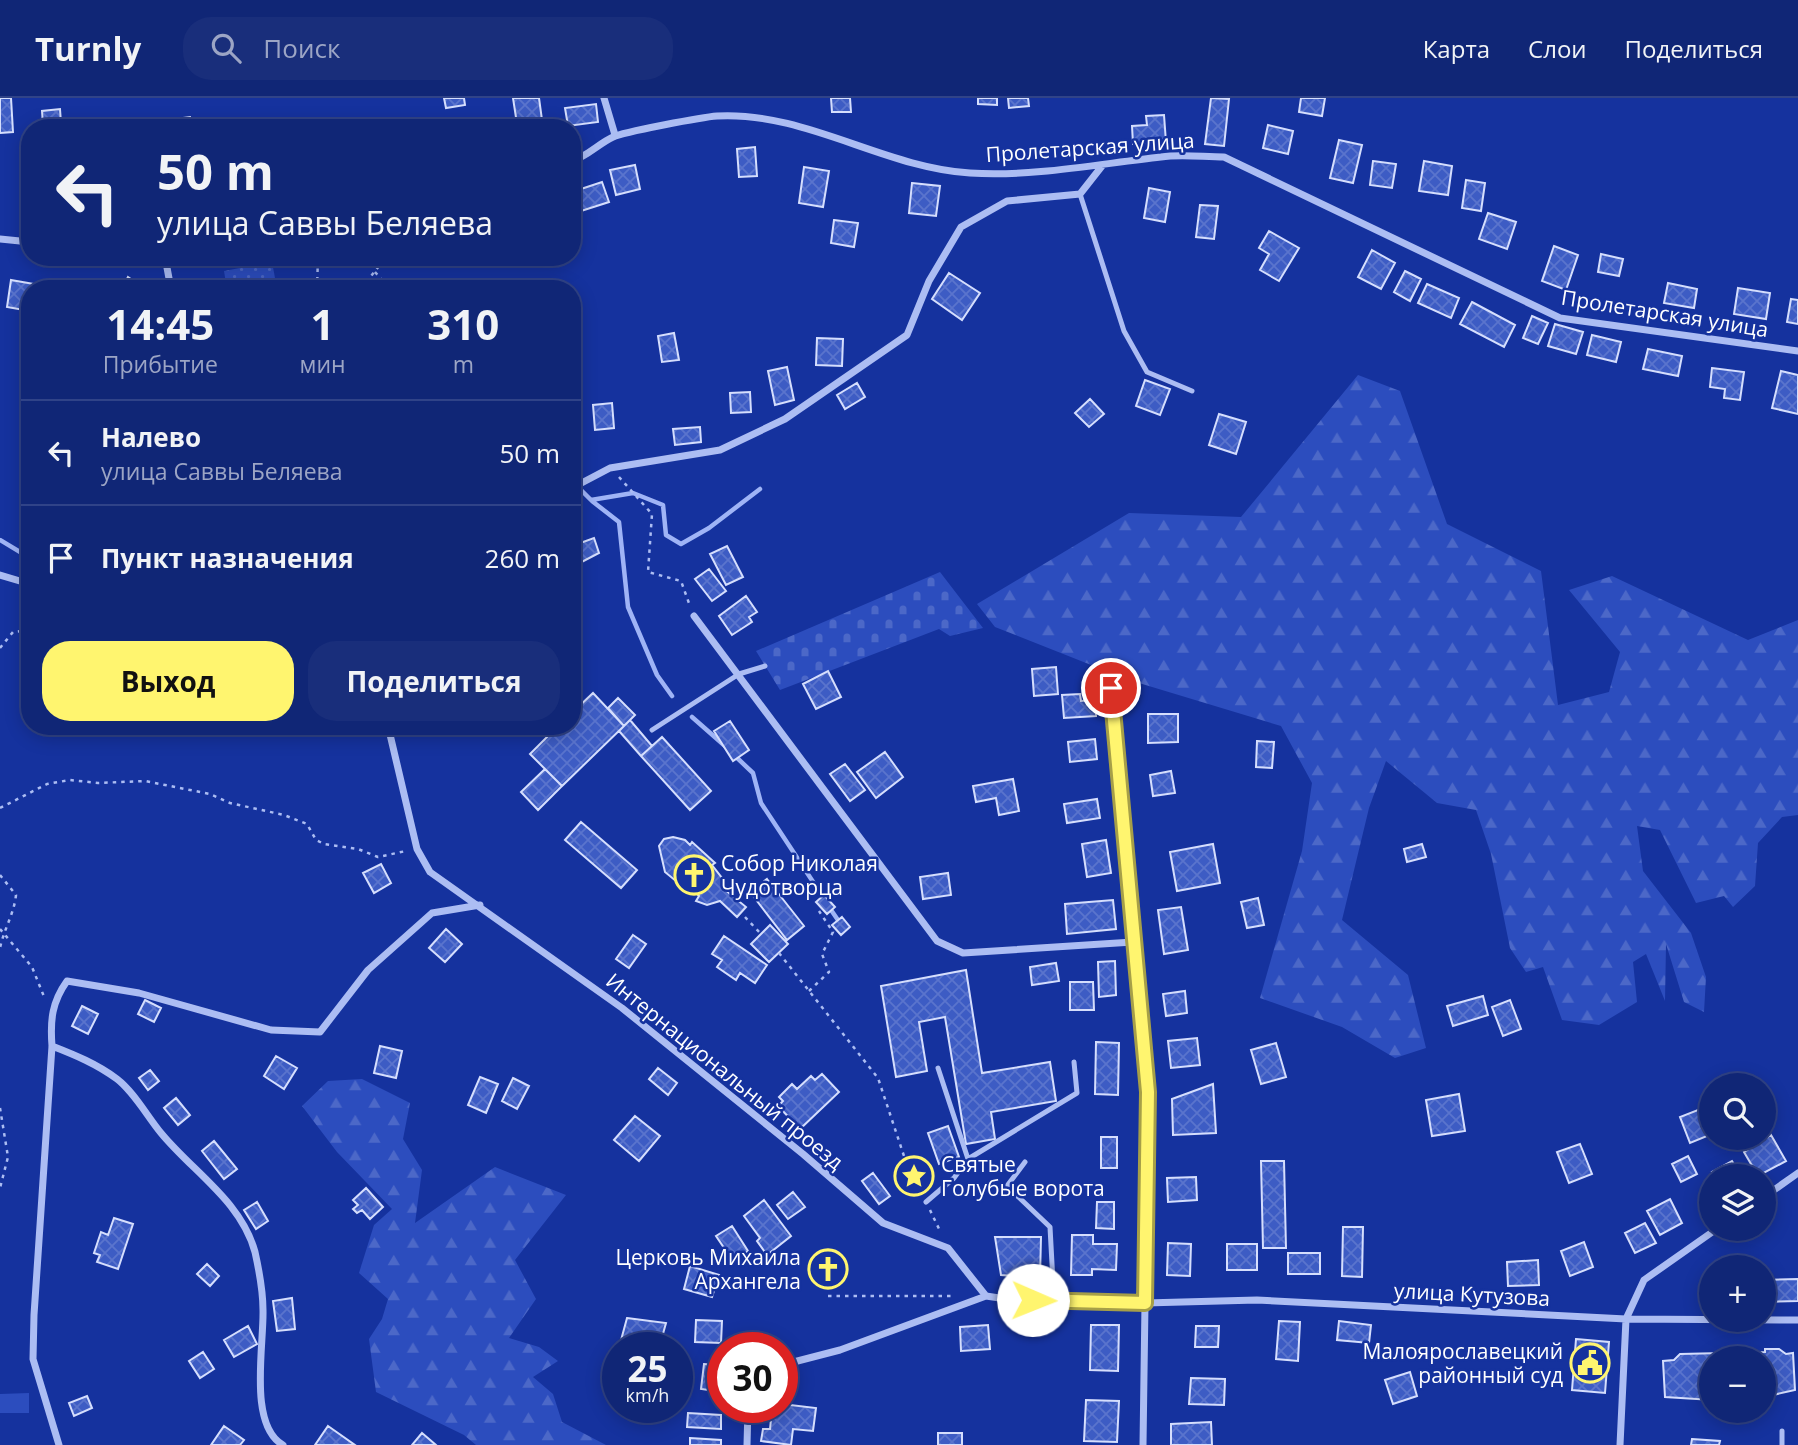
<!DOCTYPE html>
<html lang="ru">
<meta charset="utf-8">
<style>
:root{--surface:#102676;--page:#192e7b;--text:#f1f3f6;--muted:#9ca5c5;--line:#304388;--accent:#fff56f}
body{margin:0;font-family:"Open Sans",sans-serif;background:var(--page);color:var(--text);height:100vh;display:flex;flex-direction:column;font-size:26px;white-space:nowrap}
*{box-sizing:border-box;margin:0}
p{font-size:23px;color:var(--muted)}
.icon{flex:none;width:38px;height:38px;fill:none;stroke:currentColor;stroke-width:2;stroke-linecap:round;stroke-linejoin:round}
.map{position:relative;flex:1;overflow:hidden}
.drawer{position:absolute;left:21px;top:182px;width:560px;height:455px;display:flex;flex-direction:column;background:var(--surface);border-radius:28px;box-shadow:0 4px 18px #0003,0 0 0 2px var(--line)}
.drawer>*{flex:none}
.banner{position:absolute;left:21px;top:21px;width:560px;height:147px;border-radius:28px;box-shadow:0 4px 18px #0003,0 0 0 2px var(--line);background:#102676;color:var(--text);overflow:hidden}
.tools{position:absolute;left:1699px;top:975px;display:grid;gap:14px}
.tools a{display:grid;place-items:center;width:77px;height:77px;border-radius:50%;background:var(--surface);box-shadow:0 4px 18px #0003,0 0 0 2px var(--line);font-size:35px}
.speed{position:absolute;left:602px;top:1234px;display:flex;gap:14px;font-size:35px;font-weight:700;text-align:center}
.speed>*{display:grid;place-content:center;width:91px;height:91px;border-radius:50%;background:var(--surface);box-shadow:0 4px 18px #0003,0 0 0 2px var(--line);line-height:1}
.speed small{font-size:18px;font-weight:400}
.speed .limit{border:10px solid #d22;background:#fff;color:#111}
.pin{position:absolute;display:grid;place-items:center;width:60px;height:60px;color:#fff;margin:-30px;border:4px solid #fff;border-radius:50%;box-shadow:0 2px 7px #0007}
.me{position:absolute;width:77px;margin:-38px;rotate:91deg;stroke-linejoin:round;filter:drop-shadow(0 0 5px #0008)}
.turn{display:flex;align-items:center;gap:24px;height:147px;padding:0 21px;font-size:32px}
.turn .icon{width:91px;height:91px;stroke-width:2.5}
.turn b{display:block;font-size:49px;line-height:60px}
.eta{display:flex;justify-content:space-evenly;align-items:center;height:119px;text-align:center}
.eta b{font-size:42px;font-weight:700;line-height:49px}
.button{display:flex;gap:14px;margin-top:auto;padding:14px 21px}
.button a{flex:1;height:80px;border-radius:28px;background:var(--accent);color:#111;font-size:28px;font-weight:700;line-height:80px;text-align:center}
.button a+a{background:var(--page);color:var(--text)}
ul{padding:0;list-style:none}
li{display:flex;align-items:center;gap:21px;height:105px;padding:0 21px;border-top:2px solid var(--line)}
li div{flex:1}
li b{display:block;font-size:26px}
li em{font-style:normal}
header{display:flex;align-items:center;gap:42px;box-sizing:border-box;height:98px;padding:0 35px;background:var(--surface);border-bottom:2px solid var(--line)}
header strong{font-size:33px}
nav{display:flex;gap:38px;margin-inline-start:auto;font-size:24px}
.search{width:490px;height:63px;background:var(--page);display:flex;align-items:center;gap:18px;box-sizing:border-box;padding:0 24px;border-radius:28px;color:var(--muted);font-size:26px}
.map>svg:first-child{display:block}
</style>
<header>
<strong>Turnly</strong>
<div class="search"><svg class="icon" aria-label="search" viewBox="0 0 24 24"><circle cx="10" cy="10" r="6"/><path d="M15 15l6 6"/></svg>Поиск</div>
<nav><a>Карта</a><a>Слои</a><a>Поделиться</a></nav>
</header>
<div class="map">
<svg width="1798" height="1347" viewBox="0 0 1798 1347">
<defs>
<pattern id="forest-firs" width="22" height="20" patternUnits="userSpaceOnUse" patternTransform="scale(1.75)"><rect width="22" height="20" fill="#2c4dbe"/><path d="M5 1l3.5 6h-7zM16 11l3.5 6h-7z" fill="#4c68c8"/></pattern>
<pattern id="cemetery-stones" width="16" height="16" patternUnits="userSpaceOnUse" patternTransform="scale(1.75)"><rect width="16" height="16" fill="#2c4dbe"/><path d="M2 7V4a2 2 0 0 1 4 0v3zM10 15v-3a2 2 0 0 1 4 0v3z" fill="#4c68c8"/></pattern>
<pattern id="park-dots" width="8" height="8" patternUnits="userSpaceOnUse" patternTransform="scale(1.75)"><rect width="8" height="8" fill="#2c4dbe"/><path d="M2 2h.1M6 6h.1" fill="none" stroke="#4c68c8" stroke-width="1.8" stroke-linecap="round"/></pattern>
<pattern id="building-cross-hatch" width="8" height="8" patternUnits="userSpaceOnUse" patternTransform="scale(1.75)"><rect width="8" height="8" fill="#3d5cc4"/><path d="M0 0l8 8M0 8l8-8" fill="none" stroke="#5a74cd"/></pattern>
</defs>
<rect width="100%" height="100%" fill="#15329e"/>
<path fill="#2c4dbe" d="M29,1295V1315H0V1296Z"/>
<path fill="url(#forest-firs)" d="M1358,277L1400,293L1447,426L1541,473L1558,607L1609,594L1620,554L1569,492L1612,478L1748,542L1798,522V717L1782,719L1758,745L1755,788L1733,809L1724,798L1696,805L1660,732L1637,728L1643,773L1691,835L1706,879L1704,914L1684,904L1666,846L1665,903L1646,856L1633,864L1637,904L1599,927L1562,922L1543,869L1526,874L1510,850L1491,756L1476,712L1437,705L1386,663L1369,710L1342,822L1408,877L1426,950L1395,960L1342,929L1260,900L1302,753L1312,685L1281,628L1129,582L995,529L977,506L1129,415L1241,419Z
M362,981L410,1005L403,1041L422,1072L415,1125L495,1069L566,1097L515,1162L536,1201L509,1240L539,1249L558,1263L533,1279L553,1296L562,1324L606,1347H476L464,1337L376,1294L369,1241L382,1221L388,1201L359,1175L374,1127L392,1111L337,1054L302,1008L328,983Z"/>
<path fill="url(#cemetery-stones)" d="M940,474L983,530L950,538L939,531L780,592L756,553Z"/>
<path fill="url(#park-dots)" d="M272,164L277,191H227L224,173Z"/>
<g fill="none" stroke-linecap="round" stroke-linejoin="round">
<path stroke="#9fb4f6" stroke-width="4.5" d="M572,384H573
M580,391L591,402L633,395L663,407L666,437L681,446L709,430L760,391
M592,403L619,424L628,509L657,577L672,598
M0,442L30,460
M692,619L725,648
M734,657L753,675L761,705L825,802
M829,809L840,825"/>
</g>
<path fill="url(#building-cross-hatch)" stroke="#d5defd" stroke-width="2" d="M0,0H11L13,34L0,35Z
M444,0H464L465,7L446,10Z
M513,0H539L542,22L517,26Z
M831,0H850L851,14H832Z
M978,0H997V7L978,6Z
M1008,0H1028L1029,8L1009,10Z
M1211,0L1229,1L1224,48L1205,46Z
M1301,0H1325L1322,18L1299,14Z
M596,6L598,24L568,28L565,10Z
M60,11L61,25L43,27L42,13Z
M1164,17L1166,44L1133,46L1132,28L1147,27L1146,18Z
M190,19L192,30H176L174,21Z
M1268,27L1293,33L1288,56L1263,50Z
M1339,42L1362,47L1353,85L1330,80Z
M755,49L757,78L739,79L737,51Z
M1373,63L1396,66L1392,90L1370,87Z
M1424,63L1452,68L1448,97L1419,93Z
M635,67L640,91L616,97L610,72Z
M804,69L829,73L823,109L799,105Z
M1466,82L1485,85L1481,113L1462,110Z
M602,84L609,104L578,114L572,94Z
M912,85L940,88L936,118L909,115Z
M1149,90L1170,94L1165,124L1144,120Z
M1200,107L1218,108L1214,141L1196,139Z
M1488,115L1516,124L1507,151L1479,141Z
M834,122L858,125L854,149L831,145Z
M1269,133L1299,150L1279,183L1260,172L1269,156L1259,150Z
M1554,148L1578,157L1566,192L1542,183Z
M1372,152L1395,165L1381,191L1358,179Z
M1601,156L1623,161L1619,178L1598,174Z
M1405,173L1421,181L1410,203L1394,194Z
M949,175L980,195L962,222L932,201Z
M128,179L134,183L150,182V189L116,191V183H126Z
M11,182L51,189L50,191H30V213L7,209Z
M1668,185L1697,191L1694,210L1664,205Z
M1427,186L1459,200L1451,220L1418,205Z
M1738,190L1770,195L1766,221L1734,216Z
M1791,201L1798,202V226L1787,224Z
M1472,204L1515,227L1504,249L1460,226Z
M1532,218L1548,225L1538,246L1523,240Z
M1555,226L1583,234L1576,256L1548,248Z
M674,235L679,262L662,264L658,238Z
M1592,237L1621,244L1616,264L1587,257Z
M817,240L843,241L842,268L816,267Z
M1648,251L1682,258L1678,278L1643,271Z
M787,269L794,302L775,307L768,273Z
M1712,270L1744,274L1740,302L1724,300L1725,291L1710,289Z
M1781,273L1798,277V316L1772,310Z
M1145,282L1170,291L1160,317L1136,308Z
M857,285L865,299L845,311L837,297Z
M750,294L751,314L731,315L730,295Z
M1090,301L1104,316L1089,329L1075,315Z
M612,305L614,330L595,332L593,307Z
M1219,316L1246,324L1236,356L1209,347Z
M700,329L701,344L675,347L673,331Z
M594,440L599,455L572,469V448Z
M727,448L743,479L726,487L710,456Z
M709,471L726,493L712,503L695,481Z
M746,498L757,514L749,519L752,524L732,537L719,518Z
M1056,569L1058,596L1034,598L1032,571Z
M828,573L841,599L816,611L803,586Z
M593,595L624,628L562,688L530,656L558,628H572V615Z
M1080,596L1081,603L1095,602L1096,618L1064,620L1062,597Z
M618,600L635,617L624,628L608,610Z
M1148,616H1178V644L1148,645Z
M630,622L652,648L641,658L619,633Z
M730,623L749,652L733,663L714,633Z
M662,639L711,693L690,712L641,658Z
M1095,641L1097,661L1070,664L1068,644Z
M1257,643L1274,644L1272,670L1256,669Z
M885,654L903,679L876,700L857,674Z
M845,666L865,692L850,703L830,676Z
M545,671L562,688L538,712L521,694Z
M1171,673L1175,695L1153,698L1150,677Z
M1013,681L1019,713L999,717L996,700L976,704L973,688Z
M1097,701L1100,720L1067,725L1064,706Z
M581,724L637,772L621,790L565,742Z
M673,739L685,742L690,747L692,744L715,765L712,767L722,780L724,791L746,809L737,819L720,803L707,807L696,803L699,798L691,790L688,793L665,774L659,748L664,741Z
M1106,742L1111,775L1087,779L1082,746Z
M1213,746L1220,785L1177,793L1170,754Z
M1422,746L1426,759L1407,764L1404,751Z
M381,766L391,785L374,795L363,775Z
M948,775L951,797L923,801L920,779Z
M767,781L804,828L787,842L750,794Z
M824,797L835,809L827,816L816,804Z
M1258,800L1264,827L1247,830L1241,804Z
M1113,802L1116,831L1067,836L1065,806Z
M1181,809L1188,852L1164,856L1158,812Z
M842,819L850,829L841,837L832,827Z
M770,827L788,846L769,864L751,846Z
M446,831L462,846L445,864L429,850Z
M633,837L646,846L629,870L616,861Z
M724,838L767,867L755,885L740,875L736,882L717,869L722,862L712,856Z
M1115,863L1116,897L1099,899L1098,864Z
M1056,865L1059,883L1032,887L1030,869Z
M966,872L982,975L1050,964L1056,1003L991,1014L995,1041L966,1046L945,919L919,924L927,973L896,979L881,888Z
M1070,884H1093L1094,912H1070Z
M1185,893L1187,915L1166,918L1163,896Z
M1483,898L1488,917L1453,928L1447,908Z
M145,902L161,910L154,924L138,916Z
M1510,902L1521,931L1503,938L1492,909Z
M82,908L98,916L88,936L72,928Z
M1197,940L1200,967L1171,970L1168,943Z
M1096,944L1119,945L1118,997L1095,996Z
M1276,945L1286,979L1261,986L1251,952Z
M380,948L402,953L396,980L374,975Z
M276,958L297,970L284,991L264,978Z
M658,970L677,985L668,997L649,981Z
M150,972L159,983L148,992L139,980Z
M822,976L839,994L800,1031L778,1008L783,1003L779,999L792,986L797,991L811,978L815,982Z
M480,979L498,986L486,1015L468,1007Z
M513,980L529,988L517,1011L502,1003Z
M1213,986L1216,1035L1173,1037L1172,1001Z
M1459,996L1465,1033L1432,1038L1426,1002Z
M176,1000L190,1017L178,1027L164,1010Z
M1703,1010L1712,1036L1690,1045L1680,1019Z
M635,1018L660,1038L639,1063L614,1042Z
M948,1028L959,1059L939,1066L928,1035Z
M1771,1037L1786,1063L1758,1078L1744,1054Z
M1101,1039H1117V1070H1101Z
M214,1043L237,1071L224,1081L202,1053Z
M1580,1046L1592,1076L1569,1085L1557,1054Z
M1688,1058L1697,1076L1681,1084L1672,1066Z
M1261,1063H1284L1286,1150H1263Z
M1732,1063L1741,1078H1714L1712,1074Z
M873,1075L890,1098L879,1106L862,1083Z
M1196,1079L1197,1102L1168,1104L1167,1080Z
M366,1090L383,1109L370,1121L362,1112L357,1115L353,1111L358,1107L353,1102Z
M793,1094L805,1109L788,1121L777,1107Z
M1670,1101L1682,1125L1660,1137L1647,1113Z
M764,1102L791,1138L767,1157L757,1143L760,1140L744,1118Z
M257,1104L268,1123L256,1131L244,1112Z
M1097,1104H1114V1131L1096,1130Z
M114,1120L133,1126L118,1171L97,1164L100,1157L94,1155L101,1134L108,1137Z
M1645,1125L1656,1145L1635,1155L1625,1135Z
M732,1128L748,1153L733,1163L716,1138Z
M1343,1129H1363L1362,1179L1342,1178Z
M1072,1137H1093V1146H1117L1116,1172L1092,1171V1177H1071Z
M995,1139H1041L1040,1180L1001,1177Z
M1584,1144L1593,1169L1570,1178L1561,1153Z
M1168,1145L1191,1146L1190,1178L1167,1177Z
M1227,1146H1257V1172H1227Z
M1288,1155H1320V1176H1288Z
M1538,1162L1539,1187L1508,1188L1507,1164Z
M819,1163H837V1179H819Z
M207,1166L219,1178L210,1188L197,1176Z
M690,1168L719,1177L712,1199L684,1191Z
M1704,1179L1712,1180V1200H1703Z
M1798,1181V1203L1764,1204V1182Z
M292,1200L295,1231L277,1233L273,1203Z
M627,1220L666,1225L659,1250L620,1246Z
M696,1222L722,1223L721,1245L695,1244Z
M1279,1223L1300,1224L1298,1263L1276,1261Z
M1339,1223L1371,1227L1369,1245L1337,1242Z
M988,1227L990,1251L961,1253L960,1229Z
M1091,1227H1119L1118,1273L1090,1272Z
M248,1228L257,1246L234,1259L224,1242Z
M1196,1228H1219L1218,1249H1195Z
M1576,1241L1609,1244L1605,1295L1572,1292Z
M1765,1251H1779L1786,1256L1793,1255L1795,1292L1764,1299V1260H1712V1302L1665,1299L1663,1263L1674,1262L1680,1256L1765,1254Z
M203,1254L214,1271L200,1280L189,1263Z
M704,1266L723,1268V1294L701,1291Z
M1410,1274L1417,1298L1393,1306L1385,1282Z
M1191,1280L1225,1281L1224,1307L1189,1306Z
M87,1298L92,1310L74,1318L69,1305Z
M1086,1302L1119,1303L1117,1344L1084,1343Z
M782,1306L816,1310L813,1333L793,1331L791,1347L761,1343L763,1331H770L771,1321L764,1320L765,1309H782Z
M688,1315L721,1317V1331L687,1329Z
M1211,1324L1212,1347H1171V1326Z
M224,1328L244,1342L240,1347H211Z
M328,1328L355,1347H315Z
M422,1335L436,1347H412Z
M938,1335H962V1347H938Z
M690,1340L721,1342V1347H690Z
M1692,1341L1720,1343L1719,1347H1691Z"/>
<g fill="none" stroke-linecap="round" stroke-linejoin="round">
<path stroke="#acbdf3" stroke-width="2.5" stroke-dasharray="3.5 5" stroke-linecap="butt" d="M375,174L390,191
M317,191L318,159
M361,191L386,159
M619,379L652,416L648,474L681,483L690,508
M0,550L13,534L30,532
M0,710L47,686L70,682L98,685L145,683L210,696L230,705L284,717L307,726L316,742L324,746L358,751L378,759L406,753
M0,777L16,797C14,816 4,831 0,850
M745,819L761,836
M0,831L32,869L45,901
M779,855L878,980L904,1058L921,1094
M809,893L829,874L822,856L833,834L819,813
M0,1010L8,1059L0,1090
M930,1112L941,1135
M828,1198H951"/>
<path stroke="#acbdf3" stroke-width="5" d="M1080,96L1124,233L1147,274L1192,293
M652,632L739,576L765,568
M968,1061L1077,995L1074,964
M1025,1064L1007,1088L1050,1129L1054,1203
M926,1104L954,1080L968,1061L938,970
M1782,1333V1347"/>
<path stroke="#acbdf3" stroke-width="7" d="M604,0L615,37
M572,63C588,58 598,46 613,39C623,34 703,19 717,18C805,13 884,70 970,75C1033,79 1098,66 1161,59C1181,56 1203,59 1224,59L1560,220L1798,253
M0,141L30,144
M165,159L171,191
M572,390L610,370L720,352L785,321L907,237L929,183L961,129L1007,103L1080,96L1102,68
M0,477L30,486
M694,518L937,843L963,855L1133,844
M1111,590L1148,994L1143,1347
M388,628L417,751L430,774L622,910L803,1056L883,1125L948,1150L986,1198L1013,1202L1145,1205L1257,1202L1626,1221L1798,1222
M52,948C75,957 97,966 117,981C134,994 147,1018 161,1035C193,1074 241,1103 255,1154C259,1172 263,1194 263,1212C264,1248 248,1327 283,1347
M1764,1099L1798,1075
M782,1267L840,1252L986,1198
M59,1347L33,1261L34,1217L52,948C50,922 52,904 67,883L139,895L271,932L320,934L368,872L432,815L480,807
M747,1347L748,1309
M1620,1347L1626,1221L1644,1182L1718,1130"/>
</g>
<g fill="none" stroke-linecap="round" stroke-linejoin="round">
<g stroke="#a69f48" stroke-width="18">
<path id="route" d="M1033,1202L1145,1205L1148,994L1111,590"/>
</g>
<use href="#route" stroke="#fff56f" stroke-width="12"/>
</g>
<defs>
<g id="church-ring" transform="scale(2.0125)"><circle r="9.5" fill="#15329e" stroke="#fff56f" stroke-width="1.5"/><path d="M-1.2-6h2.4v3.5h3.3v2.4h-3.3V6h-2.4V-.1h-3.3v-2.4h3.3Z" fill="#fff56f"/></g>
<g id="sight-ring" transform="scale(2.0125)"><circle r="9.5" fill="#15329e" stroke="#fff56f" stroke-width="1.5"/><path d="M0-6L1.8-2.2L6-1.7L2.9 1.2L3.7 5.4L0 3.3L-3.7 5.4L-2.9 1.2L-6-1.7L-1.8-2.2Z" fill="#fff56f"/></g>
<g id="civic-ring" transform="scale(2.0125)"><circle r="9.5" fill="#15329e" stroke="#fff56f" stroke-width="1.5"/><path d="M-.6-6.5H3V-4.5H.6V-3L4-1V1h2V6H-6V1h2V-1L-.6-3ZM-1.2 2.5V6h2.4V2.5Z" fill="#fff56f"/></g>
</defs>
<g fill-rule="evenodd">
<use href="#church-ring" x="694" y="777"/>
<use href="#sight-ring" x="914" y="1078"/>
<use href="#church-ring" x="828" y="1171"/>
<use href="#civic-ring" x="1590" y="1265"/>
</g>
<g text-anchor="middle" dominant-baseline="central" stroke-width="5" stroke-linejoin="round" paint-order="stroke">
<g font-size="21" fill="#fff" stroke="#15329e">
<text transform="translate(1090 49) rotate(-4)">Пролетарская улица</text>
<text transform="translate(1665 215) rotate(9)">Пролетарская улица</text>
<text transform="translate(725 973) rotate(39)">Интернациональный проезд</text>
<text transform="translate(1472 1196) rotate(3)">улица Кутузова</text>
</g>
<g font-size="21" fill="#fff" stroke="#15329e" text-anchor="start">
<text x="721" y="765">Собор Николая<tspan x="721" dy="24">Чудотворца</tspan></text>
<text x="941" y="1066">Святые<tspan x="941" dy="24">Голубые ворота</tspan></text>
<text x="801" y="1159" text-anchor="end">Церковь Михаила<tspan x="801" dy="24">Архангела</tspan></text>
<text x="1563" y="1253" text-anchor="end">Малоярославецкий<tspan x="1563" dy="24">районный суд</tspan></text>
</g>
</g>
</svg>
<div class="tools">
<a><svg class="icon" aria-label="search" viewBox="0 0 24 24"><circle cx="10" cy="10" r="6"/><path d="M15 15l6 6"/></svg></a>
<a><svg class="icon" aria-label="layers" viewBox="0 0 24 24"><path d="M12 4l9 5-9 5-9-5zM3 14l9 5 9-5"/></svg></a>
<a>+</a>
<a>−</a>
</div>
<div class="speed"><div>25<small>km/h</small></div><div class="limit">30</div></div>
<div class="pin" style="left:1111px;top:590px;background:#d93025"><svg class="icon" aria-label="arrive" viewBox="0 0 24 24"><path d="M6 21V4h12l-3 4 3 4H6"/></svg></div>
<svg class="me" style="left:1033px;top:1202px" viewBox="-20 -20 40 40"><circle r="19" fill="#fff"/><path d="M0-13L10 11 0 6-10 11z" fill="#fff56f"/></svg>
<div class="banner">
<div class="turn"><svg class="icon" aria-label="left" viewBox="0 0 24 24"><path d="M17 20v-9H6M10 6l-5 5 5 5"/></svg><div><b>50 m</b>улица Саввы Беляева</div></div>
</div>
<section class="drawer">
<div class="eta">
<div><b>14:45</b><p>Прибытие</p></div>
<div><b>1</b><p>мин</p></div>
<div><b>310</b><p>m</p></div>
</div>
<ul>
<li><svg class="icon" aria-label="left" viewBox="0 0 24 24"><path d="M17 20v-9H6M10 6l-5 5 5 5"/></svg><div><b>Налево</b><p>улица Саввы Беляева</p></div><em>50 m</em></li>
<li><svg class="icon" aria-label="arrive" viewBox="0 0 24 24"><path d="M6 21V4h12l-3 4 3 4H6"/></svg><div><b>Пункт назначения</b></div><em>260 m</em></li>
</ul>
<div class="button"><a>Выход</a><a>Поделиться</a></div>
</section>
</div>
